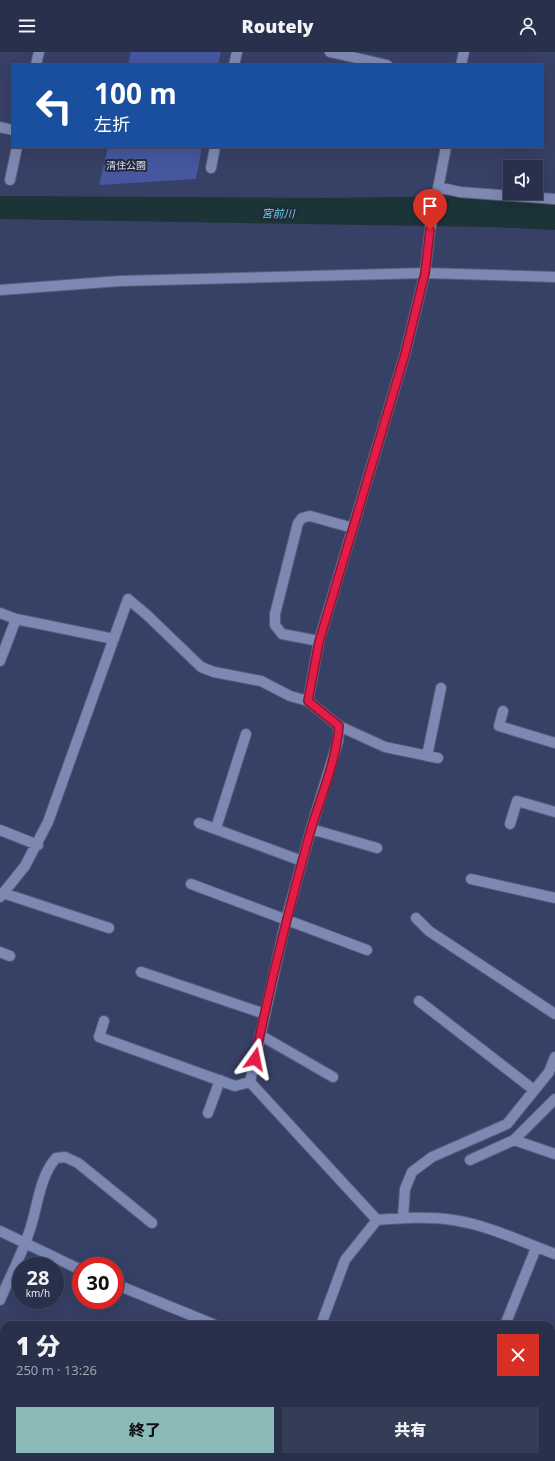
<!DOCTYPE html>
<html lang="ja">
<meta charset="utf-8">
<style>
:root{--surface:#29304c;--page:#353c56;--text:#f1f3f6;--muted:#a5a9b5;--line:#454b64;--accent:#8bbbb9}
body{margin:0;font-family:"Open Sans","Noto Sans JP",sans-serif;background:var(--page);color:var(--text);height:100vh;display:flex;flex-direction:column;font-size:15px;white-space:nowrap}
*{box-sizing:border-box;margin:0}
p{font-size:13px;color:var(--muted)}
.icon{flex:none;width:22px;height:22px;fill:none;stroke:currentColor;stroke-width:2;stroke-linecap:round;stroke-linejoin:round}
.map{position:relative;flex:1;overflow:hidden}
.panel{position:absolute;left:0px;top:1269px;width:555px;height:140px;display:flex;flex-direction:column;background:var(--surface);border-radius:12px 12px 0 0;box-shadow:0 4px 16px #0002,0 0 0 1px var(--line)}
.panel>*{flex:none}
.top-card{position:absolute;left:12px;top:12px;width:531px;height:84px;border-radius:0px;box-shadow:0 4px 16px #0002,0 0 0 1px var(--line);background:#1a4fa0;color:#fff;overflow:hidden}
.buttons{position:absolute;left:503px;top:108px;display:grid;gap:8px}
.buttons a{display:grid;place-items:center;width:40px;height:40px;border-radius:0px;background:var(--surface);box-shadow:0 4px 16px #0002,0 0 0 1px var(--line);font-size:20px}
.speed{position:absolute;left:12px;top:1205px;display:flex;gap:8px;font-size:20px;font-weight:700;text-align:center}
.speed>*{display:grid;place-content:center;width:52px;height:52px;border-radius:50%;background:var(--surface);box-shadow:0 4px 16px #0002,0 0 0 1px var(--line);line-height:1}
.speed small{font-size:10px;font-weight:400}
.speed .limit{border:6px solid #d22;background:#fff;color:#111}
.pin{position:absolute;display:grid;place-items:center;width:34px;height:34px;color:#fff;margin:-41px -17px;border-radius:50% 50% 50% 0;rotate:-45deg;box-shadow:0 0 4px #0007}
.pin .icon{rotate:45deg}
.me{position:absolute;width:44px;margin:-22px;rotate:12deg;stroke-linejoin:round;filter:drop-shadow(0 0 3px #0008)}
.turn{display:flex;align-items:center;gap:14px;height:84px;padding:0 16px;font-size:18px}
.turn .icon{width:52px;height:52px;stroke-width:2.5}
.turn b{display:block;font-size:28px;line-height:34px}
.round{display:grid;place-items:center;flex:none;width:42px;height:42px;border-radius:0px;background:var(--page)}
.summary{display:flex;align-items:center;justify-content:space-between;height:68px;padding:0 16px}
h1{font-size:24px;font-weight:800;line-height:30px}
.cta{display:flex;gap:8px;margin-top:auto;padding:8px 16px}
.cta a{flex:1;height:46px;border-radius:0px;background:var(--accent);color:#111;font-size:16px;font-weight:800;line-height:46px;text-align:center}
.cta a+a{background:var(--page);color:var(--text)}
header{display:flex;justify-content:space-between;align-items:center;height:52px;padding:0 16px;background:var(--surface);font-size:18px;font-weight:800}
.map>svg:first-child{display:block}
</style>
<header><svg class="icon" aria-label="menu" viewBox="0 0 24 24"><path d="M4 6h16M4 12h16M4 18h16"/></svg>Routely<svg class="icon" aria-label="person" viewBox="0 0 24 24"><circle cx="12" cy="8" r="4"/><path d="M4 21q1-7 8-7t8 7"/></svg></header>
<div class="map">
<svg width="555" height="1409" viewBox="0 0 555 1409">
<rect width="100%" height="100%" fill="#374065"/>
<path fill="#46569f" d="M131,0H221L218,13H128Z
M108,95H202L196,127L99,133Z"/>
<path fill="#1c3337" d="M0,144L327,146L461,144L555,151V178L491,175L0,167Z"/>
<g fill="none" stroke-linecap="round" stroke-linejoin="round">
<g stroke="#555c7c" stroke-width="12">
<path id="minor" d="M330,0L387,13
M36,13L39,0
M234,13L237,0
M461,13L464,0
M0,75L13,78
M211,116L215,95
M10,128L17,95
M438,135L460,140L555,147
M0,238L120,229L425,221L555,225
M0,561L16,567L114,587
M319,589L282,582L275,573V562L298,471L302,466L310,464L353,476
M0,609L16,567
M503,659L499,674L555,691
M339,674L385,695L438,706
M427,704L441,636
M199,771L302,809
M510,772L517,749L555,760
M216,776L246,682
M311,777L377,796
M0,778L38,793
M471,827L555,846
M191,832L367,898
M3,841L109,876
M0,845L25,814L48,770L128,547L147,563L201,615L214,620L261,629L290,644L308,649
M416,866L429,879L555,962
M0,900L10,904
M141,920L265,962
M419,949L534,1038
M104,969L99,985L235,1034L250,1030
M260,983L333,1025
M208,1061L220,1028
M514,1088L555,1102
M470,1108L514,1088L555,1047
M403,1166L405,1137L412,1120L432,1105L507,1072L549,1020L555,1005
M377,1168L250,1030L286,868L311,777L338,689L339,674L308,649L319,589L405,302L425,221L430,178L446,95
M0,1179L81,1218
M115,1232L215,1273
M0,1248C10,1224 24,1199 31,1174C38,1152 40,1124 56,1106L65,1105L78,1111L152,1171
M321,1273L345,1208L377,1168C402,1166 428,1164 453,1168C488,1173 522,1190 555,1202
M505,1273L536,1196
M0,1299L4,1300
M551,1301L555,1292
M551,1401L555,1403
M220,1405L228,1409
M83,1409L84,1405
M158,1409L160,1405
M263,1409L265,1405
M506,1409L508,1405"/>
</g>
<path stroke="#9098b6" stroke-width="2.5" stroke-dasharray="4 2" stroke-linecap="butt" d="M319,1405L328,1409
M452,1409L454,1405"/>
<use href="#minor" stroke="#7d89b3" stroke-width="10"/>
</g>
<g fill="none" stroke-linecap="round" stroke-linejoin="round">
<g stroke="#92132f" stroke-width="10">
<path id="route" d="M255,1007C270,933 288,860 308,788C318,750 336,712 339,674L308,649L319,590L405,302L425,221L430,178"/>
</g>
<use href="#route" stroke="#e11d48" stroke-width="7"/>
</g>
<g text-anchor="middle" dominant-baseline="central" stroke-width="4" stroke-linejoin="round" paint-order="stroke">
<g font-size="10" fill="#dbe3fd" stroke="#24293a">
<text x="126" y="113">清住公園</text>
</g>
<g font-size="11" font-style="italic" fill="#62d3e9" stroke="#24293a">
<text transform="translate(278 161) rotate(1)">宮前川</text>
</g>
</g>
</svg>
<div class="buttons">
<a><svg class="icon" aria-label="sound" viewBox="0 0 24 24"><path d="M4 9h4l5-4v14l-5-4H4zM17 9q2 3 0 6"/></svg></a>
</div>
<div class="speed"><div>28<small>km/h</small></div><div class="limit">30</div></div>
<div class="pin" style="left:430px;top:178px;background:#d93025"><svg class="icon" aria-label="arrive" viewBox="0 0 24 24"><path d="M6 21V4h12l-3 4 3 4H6"/></svg></div>
<svg class="me" style="left:255px;top:1007px" viewBox="-20 -20 40 40"><path d="M0-17L14 15 0 8-14 15z" fill="#e11d48" stroke="#fff" stroke-width="4"/></svg>
<div class="top-card">
<div class="turn"><svg class="icon" aria-label="left" viewBox="0 0 24 24"><path d="M17 20v-9H6M10 6l-5 5 5 5"/></svg><div><b>100 m</b>左折</div></div>
</div>
<section class="panel">
<div class="summary"><div><h1>1 分</h1><p>250 m · 13:26</p></div><a class="round" style="background:#d93025;color:#fff"><svg class="icon" aria-label="close" viewBox="0 0 24 24"><path d="M6 6l12 12M18 6L6 18"/></svg></a></div>
<div class="cta"><a>終了</a><a>共有</a></div>
</section>
</div>
